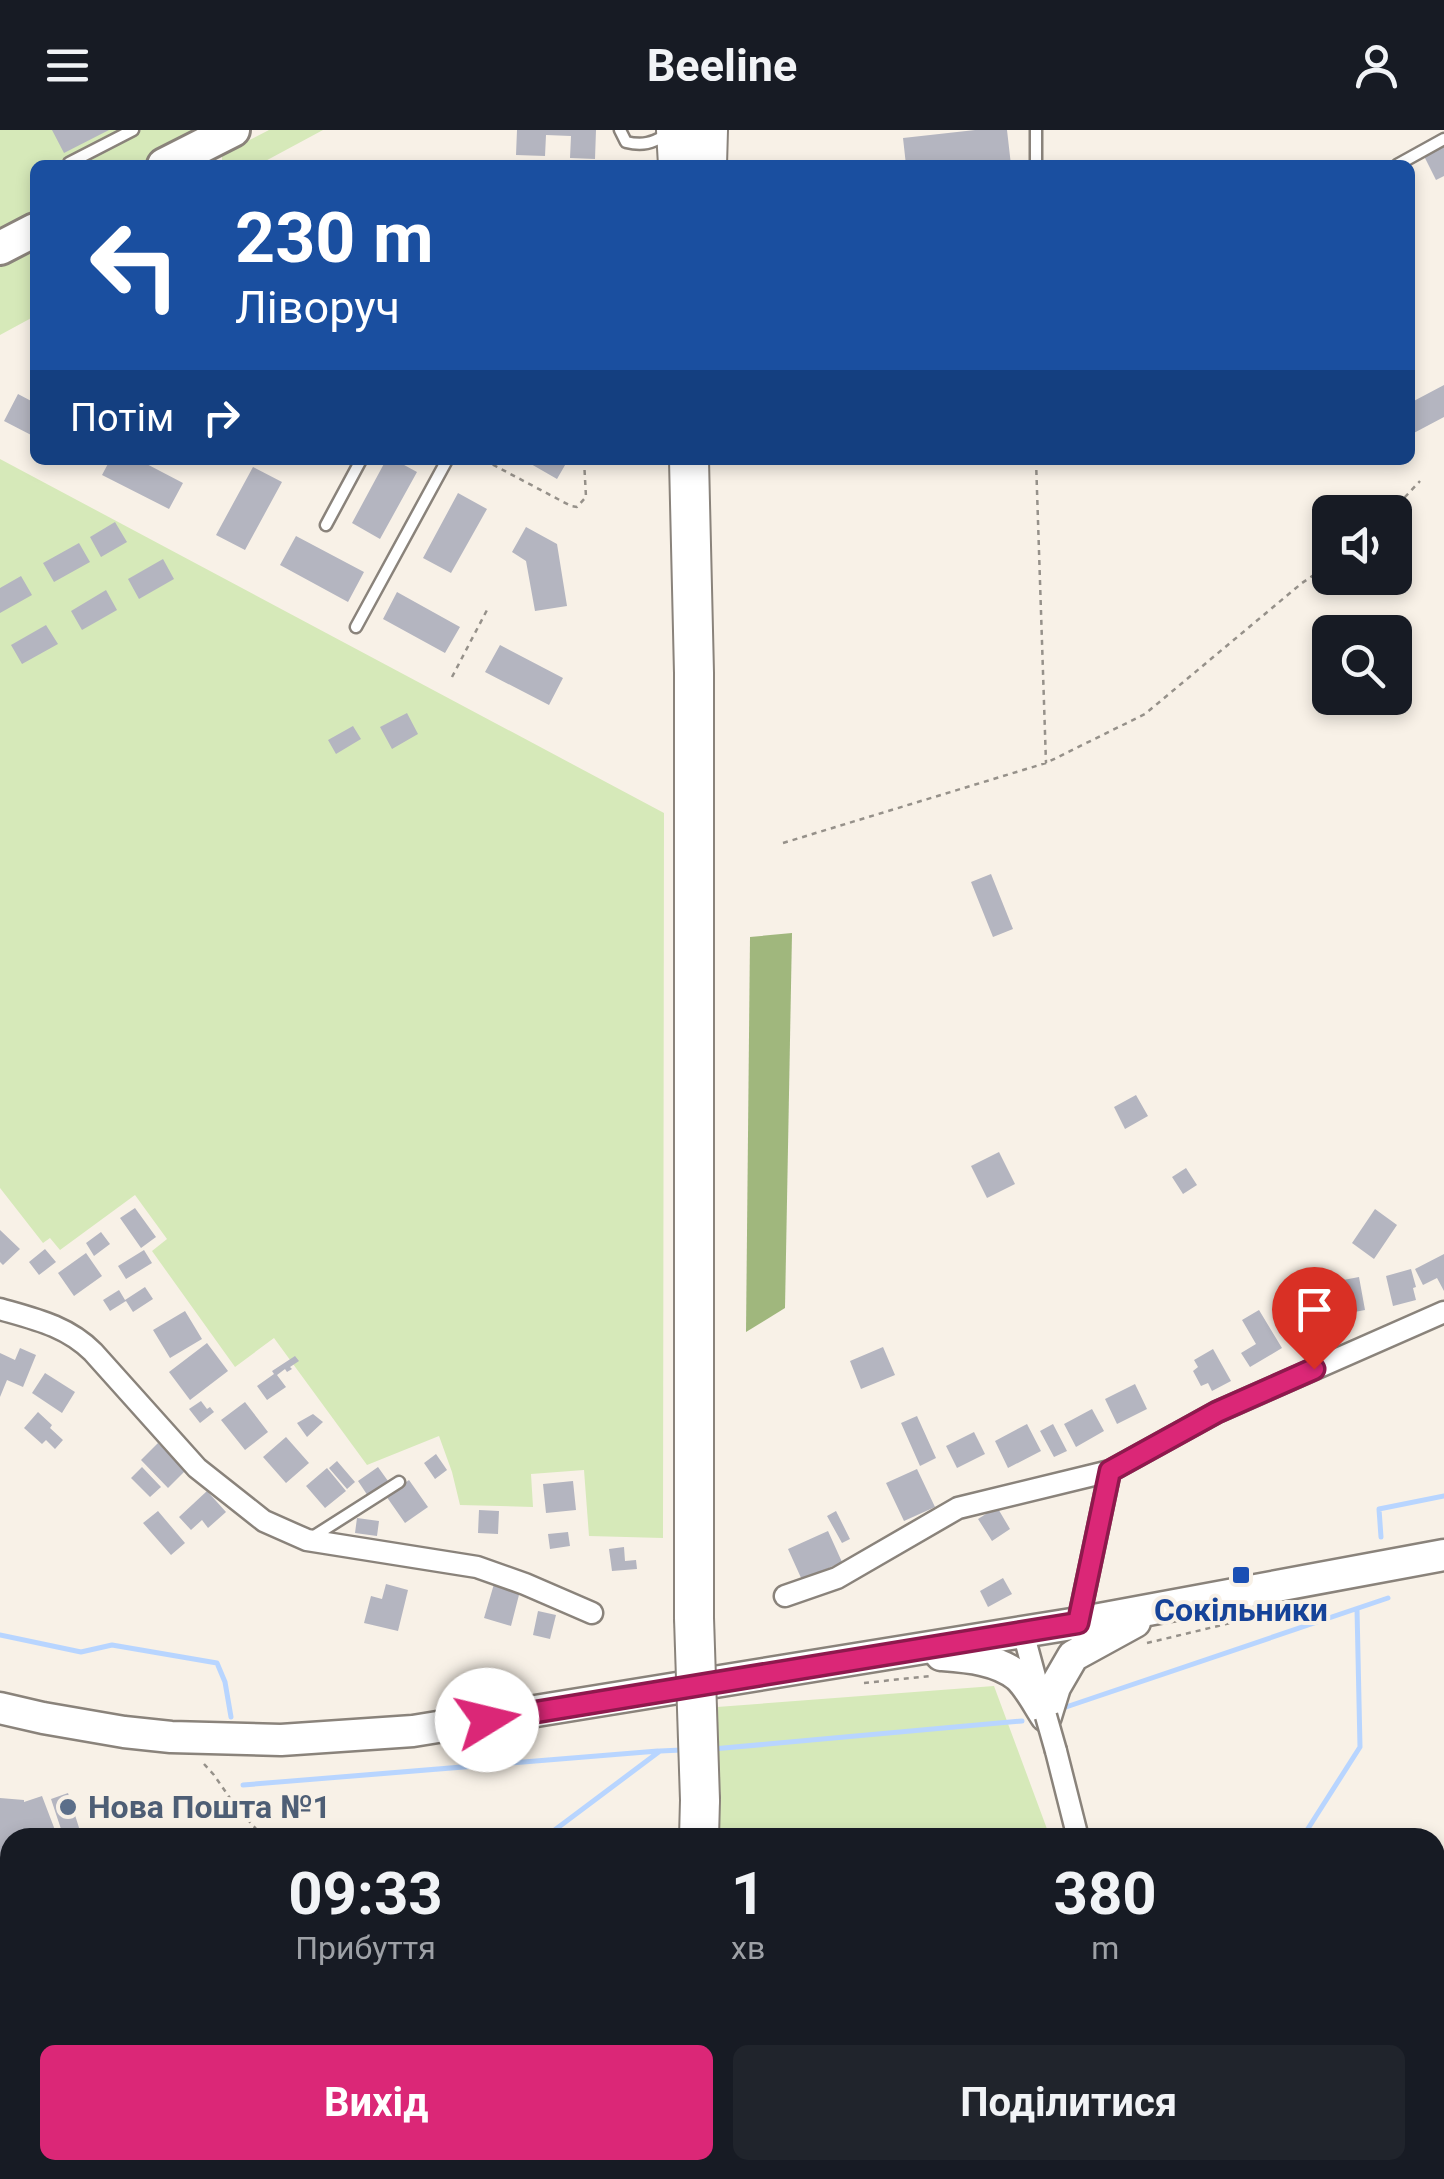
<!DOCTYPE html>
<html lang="uk">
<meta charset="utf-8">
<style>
:root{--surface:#171b24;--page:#20242c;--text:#f1f3f6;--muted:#9ea1a6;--accent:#db2777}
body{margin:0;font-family:Roboto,sans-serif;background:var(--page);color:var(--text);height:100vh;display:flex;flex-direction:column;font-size:38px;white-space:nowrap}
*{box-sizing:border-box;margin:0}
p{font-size:32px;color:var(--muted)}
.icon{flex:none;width:55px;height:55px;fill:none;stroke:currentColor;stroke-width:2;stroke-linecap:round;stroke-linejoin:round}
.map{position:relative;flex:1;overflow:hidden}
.details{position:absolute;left:0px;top:1698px;width:1445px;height:352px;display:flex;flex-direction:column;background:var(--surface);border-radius:30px 30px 0 0;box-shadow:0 5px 15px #0003}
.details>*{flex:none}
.top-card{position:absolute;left:30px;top:30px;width:1385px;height:305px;border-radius:15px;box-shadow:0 5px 15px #0003;background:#1a4fa0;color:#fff;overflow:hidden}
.tools{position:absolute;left:1312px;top:365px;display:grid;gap:20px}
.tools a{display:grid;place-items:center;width:100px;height:100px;border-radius:15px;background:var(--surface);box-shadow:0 5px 15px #0003;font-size:50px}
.pin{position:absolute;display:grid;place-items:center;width:85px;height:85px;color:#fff;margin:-102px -42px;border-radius:50% 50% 50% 0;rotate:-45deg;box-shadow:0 0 10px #0007}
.pin .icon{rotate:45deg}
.me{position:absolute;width:110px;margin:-55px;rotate:81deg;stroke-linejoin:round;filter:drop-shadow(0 0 8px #0008)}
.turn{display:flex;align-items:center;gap:35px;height:210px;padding:0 40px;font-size:45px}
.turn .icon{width:130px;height:130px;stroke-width:2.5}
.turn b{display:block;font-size:70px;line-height:85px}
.then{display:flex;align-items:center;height:95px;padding:0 40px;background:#0003;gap:20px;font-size:38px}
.eta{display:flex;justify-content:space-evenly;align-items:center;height:170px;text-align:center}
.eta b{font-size:60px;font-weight:700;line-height:70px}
.primary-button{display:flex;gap:20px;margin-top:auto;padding:20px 40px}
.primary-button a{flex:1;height:115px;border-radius:15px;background:var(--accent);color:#fff;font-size:40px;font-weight:700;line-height:115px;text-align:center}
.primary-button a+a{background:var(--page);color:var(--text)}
header{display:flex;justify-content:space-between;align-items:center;height:130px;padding:0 40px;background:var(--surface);font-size:45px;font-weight:700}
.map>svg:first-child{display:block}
</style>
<header><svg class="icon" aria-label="menu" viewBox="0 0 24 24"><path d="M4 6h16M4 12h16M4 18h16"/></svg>Beeline<svg class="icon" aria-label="person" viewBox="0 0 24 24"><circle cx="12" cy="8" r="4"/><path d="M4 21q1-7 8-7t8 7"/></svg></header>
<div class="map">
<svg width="1444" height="2049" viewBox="0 0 1444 2049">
<rect width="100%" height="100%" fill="#f8f1e7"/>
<path fill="#d6e9b9" d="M0,0H212L142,35H35V89L0,106Z
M269,0H323L258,35H222V26L226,22Z
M35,118V186L0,205V135Z
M0,329L664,683L663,1408L589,1406L584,1340L531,1344L533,1377L460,1375L452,1342L439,1306L367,1335L274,1208L235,1237L152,1121L167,1109L135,1065L60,1120L50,1108L43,1113L0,1058Z
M994,1556L1050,1707L716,1708L717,1577Z"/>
<path fill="#a0b77d" d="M792,803L785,1178L746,1202L750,807Z"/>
<path fill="#b8d5ff" d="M1435,1816L1444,1823V2049H1206L1204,2040H1435Z"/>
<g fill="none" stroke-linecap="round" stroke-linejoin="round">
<path stroke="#b8d5ff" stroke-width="5" d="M1381,1407L1379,1379L1444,1366
M0,1505L81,1522L112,1515L217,1533L225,1552L231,1587
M1066,1577L1388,1468
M713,1619L1022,1591
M243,1655L658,1621
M544,1708L660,1621L682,1620
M1302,1708L1360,1617L1357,1479
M325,2049L327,2040"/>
</g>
<path fill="#b4b5c0" d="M52,0H109L64,23Z
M517,0H596L595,29L570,28L571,6L546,5L545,26L516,25Z
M975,0H1007L1011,35H906L903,8Z
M1444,16V46L1436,50L1424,26Z
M1444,255V287L1410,305V273Z
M18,264L35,273V307L4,291Z
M110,330H139L183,353L169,379L102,345Z
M386,330H395L417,342L380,409L352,393Z
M524,330H568L557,349Z
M253,337L282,352L245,420L216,405Z
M458,363L487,379L451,443L423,428Z
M115,392L127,412L101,427L90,407Z
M526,397L557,414L567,476L535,481L526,431L512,422Z
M296,406L364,442L348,472L280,435Z
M79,413L90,432L54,452L43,433Z
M163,429L174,449L139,469L128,449Z
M21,446L32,465L0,483V458Z
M106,460L117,480L82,500L71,481Z
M397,462L460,497L445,523L383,489Z
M46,495L58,514L22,534L11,515Z
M500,515L563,548L549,575L485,542Z
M407,583L418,604L392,619L380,597Z
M353,596L361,609L336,624L328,610Z
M991,744L1013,799L993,807L971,752Z
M1136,965L1148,986L1125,999L1114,977Z
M999,1022L1015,1054L987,1068L971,1036Z
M1186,1038L1197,1055L1183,1064L1172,1047Z
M135,1078L156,1107L141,1118L120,1088Z
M1375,1079L1397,1095L1374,1129L1352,1113Z
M0,1100L20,1119L3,1135L0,1132Z
M101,1102L110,1114L94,1126L86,1113Z
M45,1119L56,1132L39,1145L29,1132Z
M144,1120L152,1133L126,1149L118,1136Z
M86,1123L102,1146L74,1166L58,1143Z
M1444,1124V1161L1437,1148L1423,1155L1415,1139Z
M1411,1139L1416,1157L1413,1158L1416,1170L1393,1176L1386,1146Z
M1359,1147L1365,1180L1344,1184L1338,1151Z
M145,1157L153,1169L133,1182L126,1171L110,1181L103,1170L119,1160L125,1170Z
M1309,1173L1313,1182L1320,1179L1326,1191L1318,1196L1322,1204L1305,1212L1301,1205L1292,1210L1285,1196L1294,1192L1290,1183Z
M1259,1180L1282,1218L1250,1237L1241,1223L1256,1214L1242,1190Z
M185,1181L202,1209L170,1228L153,1200Z
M207,1213L228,1241L190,1270L169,1242Z
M883,1217L895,1245L861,1259L850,1231Z
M20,1218L36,1225L23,1257L7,1250L0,1267V1223L15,1230Z
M1213,1219L1231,1251L1212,1261L1208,1253L1201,1256L1193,1241L1198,1237L1194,1230Z
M295,1226L299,1231L290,1237L292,1239L287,1242L285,1239L277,1245L286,1257L267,1270L257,1256L274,1244L272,1241Z
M45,1243L75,1262L62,1283L32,1263Z
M1135,1254L1147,1279L1117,1294L1105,1269Z
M201,1271L207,1279L210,1277L214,1282L200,1293L189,1279Z
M245,1272L268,1302L245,1320L221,1290Z
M1092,1279L1104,1301L1076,1317L1064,1294Z
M38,1282L52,1295L50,1298L63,1310L55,1319L46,1310L42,1314L24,1298Z
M313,1284L323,1292L307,1307L297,1293Z
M917,1286L936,1328L920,1336L901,1293Z
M1027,1294L1041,1321L1008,1338L995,1311Z
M1053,1294L1067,1321L1054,1327L1040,1301Z
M974,1302L985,1324L957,1338L946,1316Z
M286,1307L309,1333L286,1353L263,1327Z
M158,1313L185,1341L168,1358L141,1330Z
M436,1324L447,1340L435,1349L424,1333Z
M337,1331L355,1352L347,1359L329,1338Z
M142,1337L161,1357L150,1367L131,1348Z
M378,1337L388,1351L368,1366L358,1351Z
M327,1338L346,1361L325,1378L306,1356Z
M917,1339L935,1377L904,1391L886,1353Z
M409,1350L428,1377L405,1393L386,1366Z
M573,1351L576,1380L546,1383L543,1354Z
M207,1361L226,1382L208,1398L202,1390L191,1400L179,1387Z
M997,1377L1010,1399L992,1411L978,1389Z
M479,1380L499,1381L498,1404L478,1403Z
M158,1381L185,1413L171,1425L143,1393Z
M836,1381L850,1409L842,1413L827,1386Z
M357,1388L379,1391L377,1406L355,1403Z
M828,1401L842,1432L802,1450L788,1419Z
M568,1402L570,1416L550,1419L548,1404Z
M624,1417L625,1431L636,1430L637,1439L612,1441L609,1419Z
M1003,1448L1012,1464L988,1477L980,1461Z
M386,1454L408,1460L398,1501L364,1493L371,1466L382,1469Z
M494,1454L520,1461L511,1496L484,1488Z
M538,1481L556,1485L550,1509L533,1505Z
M68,1663L81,1704L64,1708L51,1669Z
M42,1666L58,1708H10V1829L0,1833V1668L24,1670V1672Z
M386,2040H423L425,2049H387Z
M458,2040H488L490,2049H452L450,2042Z"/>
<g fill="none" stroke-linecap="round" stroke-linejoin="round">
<g stroke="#8a837b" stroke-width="15">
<path id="lane" d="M620,0L626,12C643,16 652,13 666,5
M69,33L133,0
M1036,35V0
M1397,35L1444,9
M326,395L361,330
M356,497L447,330
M311,1408L399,1352
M0,1958L10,1951"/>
</g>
<g stroke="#8a837b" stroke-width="25">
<path id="street" d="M0,1179C35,1189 67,1196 93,1222L197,1338L264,1391L307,1410L477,1437L525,1454L592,1483
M785,1466L837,1448L958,1378L1110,1341L1217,1282L1444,1182
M1078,1493L1110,1341
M1023,1502L1040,1565
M1056,1621L1078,1708
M0,1872L10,1899
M51,2040L52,2049
M1166,2040L1168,2049"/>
</g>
<g stroke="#8a837b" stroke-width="35">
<path id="secondary" d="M941,1525C967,1527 997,1529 1018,1546C1029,1556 1038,1574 1046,1586
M0,1578L43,1588L124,1602L171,1607L281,1610L413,1601L1078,1493L1444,1425
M1046,1586L1055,1557L1073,1526L1135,1492"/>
</g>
<g stroke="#8a837b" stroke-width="38">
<path id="primary" d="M164,35L233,0
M0,118L35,100"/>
</g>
<g stroke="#8a837b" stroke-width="42">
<path id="highway" d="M676,0L678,35
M707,35L708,0
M689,330L694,543V1488
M699,1708L700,1670
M691,2040V2049"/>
</g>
<path stroke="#96918a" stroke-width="2.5" stroke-dasharray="5 5" stroke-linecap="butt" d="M484,330L571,376L577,377L586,367L584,330
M1036,330L1046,633
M1391,382L1420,351
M452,547L487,480
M783,713L1046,633L1145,584L1302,453L1330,434
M1147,1513L1285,1480
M864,1553L930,1546
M204,1634L214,1645L234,1674L264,1708
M1435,1791L1444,1798
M221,2049L279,2042L286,2049"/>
<use href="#lane" stroke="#fff" stroke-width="10"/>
<use href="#street" stroke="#fff" stroke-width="20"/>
<use href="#secondary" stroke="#fff" stroke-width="30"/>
<use href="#primary" stroke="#fff" stroke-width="32"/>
<use href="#highway" stroke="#fff" stroke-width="38"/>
<g stroke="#8a837b" stroke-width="25" stroke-linecap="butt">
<path id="street-bridge" d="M1046,1586L1056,1621"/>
</g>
<g stroke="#8a837b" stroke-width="42" stroke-linecap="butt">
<path id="highway-bridge" d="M694,1488L700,1670"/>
</g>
<use href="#street-bridge" stroke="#fff" stroke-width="20"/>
<use href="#highway-bridge" stroke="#fff" stroke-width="38"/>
</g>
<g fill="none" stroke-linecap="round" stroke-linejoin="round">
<g stroke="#8e194d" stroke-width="25">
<path id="route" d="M487,1590L1078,1493L1110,1341L1217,1282L1314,1239"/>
</g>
<use href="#route" stroke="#db2777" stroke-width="18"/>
</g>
<rect fill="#1a4fb4" stroke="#f8f1e7" stroke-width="4" x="1231" y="1435" width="20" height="20" rx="5"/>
<circle fill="#5c6f8a" stroke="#f8f1e7" stroke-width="4" cx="68" cy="1677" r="10"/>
<g text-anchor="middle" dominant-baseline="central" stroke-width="8" stroke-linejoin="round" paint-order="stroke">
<g font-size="32" font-weight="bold" fill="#164399" stroke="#f8f1e7">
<text x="1241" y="1480">Сокільники</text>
</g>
<g font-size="32" font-weight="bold" fill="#4e5e75" stroke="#f8f1e7" text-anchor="start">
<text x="88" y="1677">Нова Пошта №1</text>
</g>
</g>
</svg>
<div class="tools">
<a><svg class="icon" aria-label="sound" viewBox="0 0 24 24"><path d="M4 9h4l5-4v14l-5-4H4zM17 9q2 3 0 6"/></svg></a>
<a><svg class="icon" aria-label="search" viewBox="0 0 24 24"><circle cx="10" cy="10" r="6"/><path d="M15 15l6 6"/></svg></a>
</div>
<div class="pin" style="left:1314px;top:1239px;background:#d93025"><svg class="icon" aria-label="arrive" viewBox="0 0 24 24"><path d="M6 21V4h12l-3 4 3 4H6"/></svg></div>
<svg class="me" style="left:487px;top:1590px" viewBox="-20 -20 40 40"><circle r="19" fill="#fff"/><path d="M0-13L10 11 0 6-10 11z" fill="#db2777"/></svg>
<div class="top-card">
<div class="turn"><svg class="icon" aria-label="left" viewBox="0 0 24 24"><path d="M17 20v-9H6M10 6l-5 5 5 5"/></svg><div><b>230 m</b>Ліворуч</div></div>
<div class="then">Потім<svg class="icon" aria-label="right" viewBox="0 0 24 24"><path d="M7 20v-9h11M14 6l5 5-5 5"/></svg></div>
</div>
<section class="details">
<div class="eta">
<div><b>09:33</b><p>Прибуття</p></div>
<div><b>1</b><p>хв</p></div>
<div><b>380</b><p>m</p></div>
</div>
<div class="primary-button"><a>Вихід</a><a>Поділитися</a></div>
</section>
</div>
